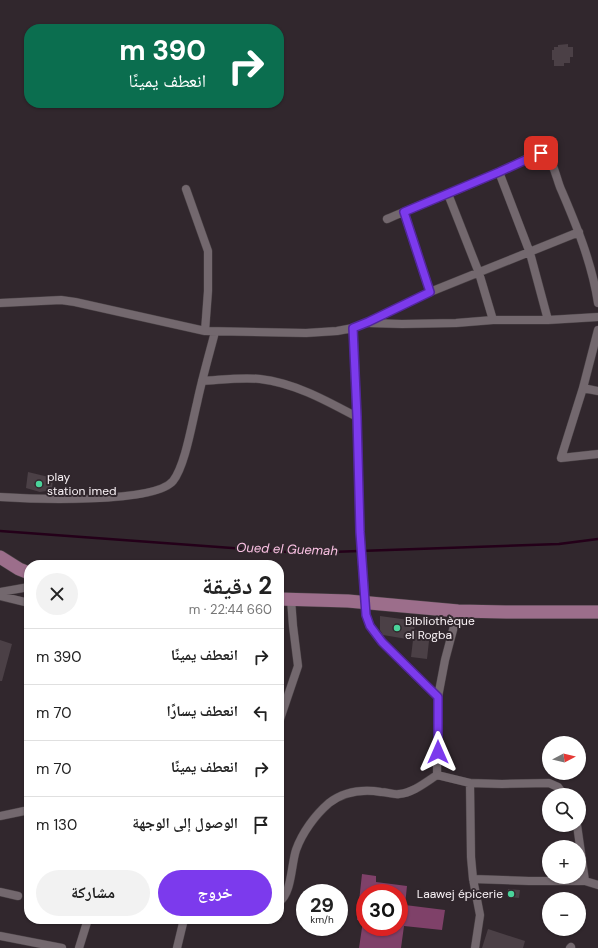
<!DOCTYPE html>
<html lang="ar">
<meta charset="utf-8">
<style>
:root{--surface:#fff;--page:#f2f2f2;--text:#222;--muted:#767676;--line:#e0e0e0;--accent:#7c3aed}
body{margin:0;font-family:"DM Sans","Noto Naskh Arabic",sans-serif;background:var(--page);color:var(--text);direction:rtl;height:100vh;display:flex;flex-direction:column;font-size:15px;white-space:nowrap}
*{box-sizing:border-box;margin:0}
p{font-size:13px;color:var(--muted)}
.icon{flex:none;width:22px;height:22px;fill:none;stroke:currentColor;stroke-width:2;stroke-linecap:round;stroke-linejoin:round}
.map{position:relative;flex:1;overflow:hidden;direction:ltr}
.panel{position:absolute;left:24px;top:560px;width:260px;height:364px;display:flex;flex-direction:column;background:var(--surface);border-radius:16px;box-shadow:0 1px 3px #0004;direction:rtl}
.panel>*{flex:none}
.banner{position:absolute;left:24px;top:24px;width:260px;height:84px;border-radius:16px;box-shadow:0 1px 3px #0004;direction:rtl;background:#0b6e4f;color:#fff;overflow:hidden}
.needle{width:26px;rotate:83deg}
.controls{position:absolute;left:542px;top:736px;display:grid;gap:8px}
.controls a{display:grid;place-items:center;width:44px;height:44px;border-radius:50%;background:var(--surface);box-shadow:0 1px 3px #0004;font-size:20px}
.speed{position:absolute;left:296px;top:884px;display:flex;gap:8px;font-size:20px;font-weight:700;text-align:center}
.speed>*{display:grid;place-content:center;width:52px;height:52px;border-radius:50%;background:var(--surface);box-shadow:0 1px 3px #0004;line-height:1}
.speed small{font-size:10px;font-weight:400}
.speed .limit{border:6px solid #d22;background:#fff;color:#111}
.pin{position:absolute;display:grid;place-items:center;width:34px;height:34px;color:#fff;margin:-17px;border-radius:8px;box-shadow:0 2px 6px #0006}
.me{position:absolute;width:44px;margin:-22px;rotate:0deg;stroke-linejoin:round;filter:drop-shadow(0 0 3px #0008)}
.turn{display:flex;align-items:center;gap:14px;height:84px;padding:0 12px;font-size:18px}
.turn .icon{width:52px;height:52px;stroke-width:2.5}
.turn b{display:block;font-size:28px;line-height:34px}
.round{display:grid;place-items:center;flex:none;width:42px;height:42px;border-radius:21px;background:var(--page)}
.headline{display:flex;align-items:center;justify-content:space-between;height:68px;padding:0 12px}
h1{font-size:24px;font-weight:700;line-height:30px}
.primary-button{display:flex;gap:8px;margin-top:auto;padding:8px 12px}
.primary-button a{flex:1;height:46px;border-radius:24px;background:var(--accent);color:#fff;font-size:16px;font-weight:700;line-height:46px;text-align:center}
.primary-button a+a{background:var(--page);color:var(--text)}
ul{padding:0;list-style:none}
li{display:flex;align-items:center;gap:12px;height:56px;padding:0 12px;border-top:1px solid var(--line)}
li div{flex:1}
li b{display:block;font-size:15px}
li em{font-style:normal}
.map>svg:first-child{display:block}
</style>
<div class="map">
<svg width="598" height="948" viewBox="0 0 598 948">
<rect width="100%" height="100%" fill="#31272d"/>
<path fill="#7f4169" fill-rule="evenodd" d="M362,874L376,876V882L407,886L405,905L445,910L442,930L404,926L401,948H359L363,921L357,920ZM365,893H399V927H365Z"/>
<g fill="none" stroke-linecap="round" stroke-linejoin="round">
<path stroke="#240019" stroke-width="2.5" d="M0,531L302,553L559,544L598,539"/>
</g>
<path fill="#4b4046" d="M568,44V47H573V57H570V63H564V66H554V60H552V50H554V47H558V45Z
M28,472L53,478L52,490L40,492L26,488Z
M380,616L416,621L414,630L430,632L427,659L411,657L413,640L383,635L380,630Z
M0,640L12,644L2,681H0Z
M508,889L520,890L519,898L507,897Z
M488,929L525,941L523,948H482Z"/>
<g fill="none" stroke-linecap="round" stroke-linejoin="round">
<g stroke="#4a4246" stroke-width="9">
<path id="minor" d="M499,172L530,253L548,320
M186,189L208,251V291L205,331
M448,194L479,273L493,320
M404,212L430,292
M387,219C429,201 472,185 514,165C523,161 536,152 545,153C553,161 556,176 560,187C576,224 592,263 598,303
M0,303L61,300L75,302L205,331L306,333L337,331L353,328L368,322L430,292L579,232
M369,323L402,324L456,323L493,320H548L598,317
M353,328L357,417L360,532L366,615L370,626L382,642L438,697
M598,330L583,388L561,458L598,454
M202,381C221,380 241,377 260,379C295,383 327,401 357,417
M583,388L598,391
M0,497C31,499 154,504 173,481C185,466 192,423 197,403C202,379 209,355 215,332
M0,592L29,587
M0,596L29,603
M458,611L445,660L438,697L437,775L470,783L502,784L549,783L558,787L564,795
M279,722L298,666L293,626L291,599
M470,783L471,857L473,879L480,915L475,948
M0,816L29,810
M577,825L585,881
M473,879L529,881H585L598,885
M0,892L18,896
M279,902C292,893 291,865 296,850C302,833 315,815 329,803C345,791 362,789 381,792C387,792 394,795 399,794C413,793 426,782 437,775
M0,936L62,948
M79,948L88,919
M177,948L184,919
M570,948L571,947"/>
</g>
<g stroke="#4a4246" stroke-width="14">
<path id="primary" d="M0,557L19,569L29,573
M279,599L348,601L458,611L506,612H598"/>
</g>
<use href="#minor" stroke="#73686e" stroke-width="8"/>
<use href="#primary" stroke="#9c6e8b" stroke-width="13"/>
</g>
<g fill="none" stroke-linecap="round" stroke-linejoin="round">
<g stroke="#51269a" stroke-width="10">
<path id="route" d="M438,752V697L382,642L370,626L366,615L360,532L357,417L353,328L368,322L430,292L404,212L499,172L541,153"/>
</g>
<use href="#route" stroke="#7c3aed" stroke-width="7"/>
</g>
<g fill="#4bd49b" stroke="#31272d" stroke-width="1.5">
<circle cx="39" cy="484" r="4"/>
<circle cx="397" cy="628" r="4"/>
<circle cx="511" cy="894" r="4"/>
</g>
<g text-anchor="middle" dominant-baseline="central" stroke-width="4" stroke-linejoin="round" paint-order="stroke">
<g font-size="12" fill="#f9f2f6" stroke="#31272d" text-anchor="start">
<text x="47" y="477">play<tspan x="47" dy="14">station imed</tspan></text>
<text x="405" y="621">Bibliothèque<tspan x="405" dy="14">el Rogba</tspan></text>
<text x="503" y="894" text-anchor="end">Laawej épicerie</text>
</g>
<g font-size="13" font-style="italic" fill="#fac1e3" stroke="#31272d">
<text transform="translate(287 549) rotate(2)">Oued el Guemah</text>
</g>
</g>
</svg>
<div class="controls">
<a><svg class="needle" viewBox="-14 -14 28 28"><path d="M0-13l5 13h-10z" fill="#e53935"/><path d="M0 13l5-13h-10z" fill="#767676"/></svg></a>
<a><svg class="icon" aria-label="search" viewBox="0 0 24 24"><circle cx="10" cy="10" r="6"/><path d="M15 15l6 6"/></svg></a>
<a>+</a>
<a>−</a>
</div>
<div class="speed"><div>29<small>km/h</small></div><div class="limit">30</div></div>
<div class="pin" style="left:541px;top:153px;background:#d93025"><svg class="icon" aria-label="arrive" viewBox="0 0 24 24"><path d="M6 21V4h12l-3 4 3 4H6"/></svg></div>
<svg class="me" style="left:438px;top:752px" viewBox="-20 -20 40 40"><path d="M0-17L14 15 0 8-14 15z" fill="#7c3aed" stroke="#fff" stroke-width="4"/></svg>
<div class="banner">
<div class="turn"><svg class="icon" aria-label="right" viewBox="0 0 24 24"><path d="M7 20v-9h11M14 6l5 5-5 5"/></svg><div><b>390 m</b>انعطف يمينًا</div></div>
</div>
<section class="panel">
<div class="headline"><div><h1>2 دقيقة</h1><p>660 m · 22:44</p></div><a class="round"><svg class="icon" aria-label="close" viewBox="0 0 24 24"><path d="M6 6l12 12M18 6L6 18"/></svg></a></div>
<ul>
<li><svg class="icon" aria-label="right" viewBox="0 0 24 24"><path d="M7 20v-9h11M14 6l5 5-5 5"/></svg><div><b>انعطف يمينًا</b></div><em>390 m</em></li>
<li><svg class="icon" aria-label="left" viewBox="0 0 24 24"><path d="M17 20v-9H6M10 6l-5 5 5 5"/></svg><div><b>انعطف يسارًا</b></div><em>70 m</em></li>
<li><svg class="icon" aria-label="right" viewBox="0 0 24 24"><path d="M7 20v-9h11M14 6l5 5-5 5"/></svg><div><b>انعطف يمينًا</b></div><em>70 m</em></li>
<li><svg class="icon" aria-label="arrive" viewBox="0 0 24 24"><path d="M6 21V4h12l-3 4 3 4H6"/></svg><div><b>الوصول إلى الوجهة</b></div><em>130 m</em></li>
</ul>
<div class="primary-button"><a>خروج</a><a>مشاركة</a></div>
</section>
</div>
